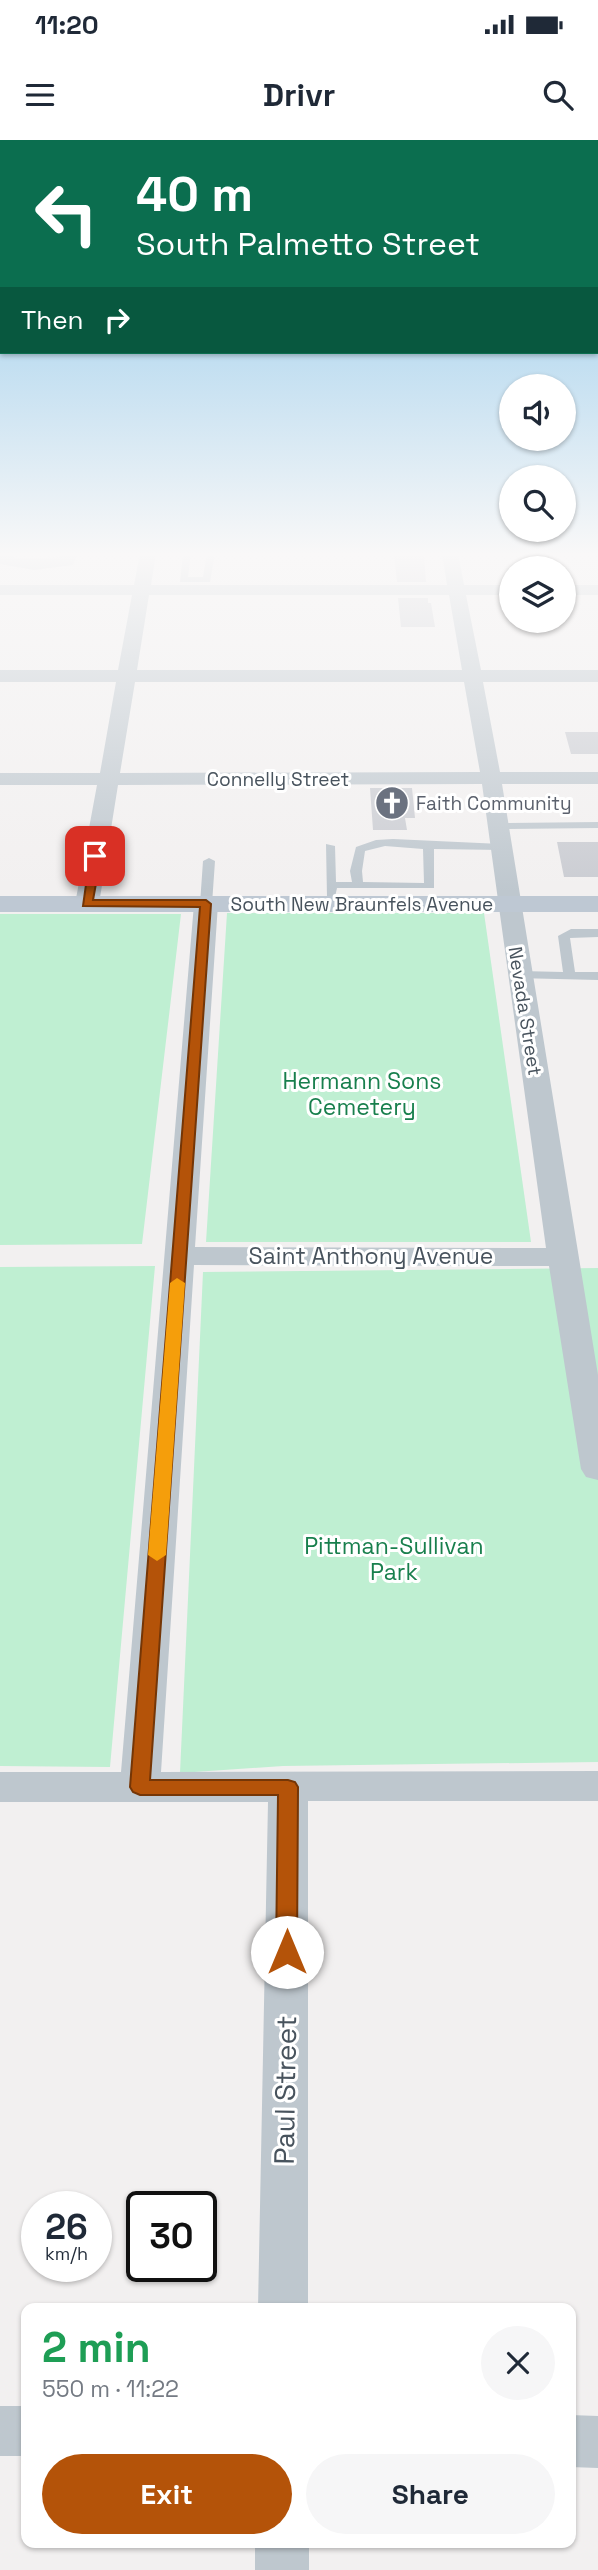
<!DOCTYPE html>
<meta charset="utf-8">
<style>
:root{--surface:#fff;--page:#f6f6f7;--text:#1f2937;--muted:#747a83;--accent:#b45309}
body{margin:0;font-family:"Space Grotesk",sans-serif;background:var(--page);color:var(--text);height:100vh;display:flex;flex-direction:column;font-size:26px;white-space:nowrap}
*{box-sizing:border-box;margin:0}
p{font-size:23px;color:var(--muted)}
.icon{flex:none;width:38px;height:38px;fill:none;stroke:currentColor;stroke-width:2;stroke-linecap:round;stroke-linejoin:round}
.map{position:relative;flex:1;overflow:hidden}
.side{position:absolute;left:21px;top:2163px;width:555px;height:245px;display:flex;flex-direction:column;background:var(--surface);border-radius:14px;box-shadow:0 2px 5px #0004}
.side>*{flex:none}
.guide{position:absolute;left:0px;top:0px;width:598px;height:214px;box-shadow:0 2px 5px #0004;background:#0b6e4f;color:#fff;overflow:hidden}
.tools{position:absolute;left:499px;top:234px;display:grid;gap:14px}
.tools a{display:grid;place-items:center;width:77px;height:77px;border-radius:50%;background:var(--surface);box-shadow:0 2px 5px #0004;font-size:35px}
.speed{position:absolute;left:21px;top:2051px;display:flex;gap:14px;font-size:35px;font-weight:700;text-align:center}
.speed>*{display:grid;place-content:center;width:91px;height:91px;border-radius:50%;background:var(--surface);box-shadow:0 2px 5px #0004;line-height:1}
.speed small{font-size:18px;font-weight:400}
.speed .limit{border:4px solid #111;border-radius:10px;background:#fff;color:#111}
.pin{position:absolute;display:grid;place-items:center;width:60px;height:60px;color:#fff;margin:-30px;border-radius:14px;box-shadow:0 4px 10px #0006}
.me{position:absolute;width:77px;margin:-38px;rotate:0deg;stroke-linejoin:round;filter:drop-shadow(0 0 5px #0008)}
.turn{display:flex;align-items:center;gap:24px;height:147px;padding:0 21px;font-size:32px}
.turn .icon{width:91px;height:91px;stroke-width:2.5}
.turn b{display:block;font-size:49px;line-height:60px}
.then{display:flex;align-items:center;height:66px;padding:0 21px;background:#0003;gap:14px;font-size:26px}
.round{display:grid;place-items:center;flex:none;width:74px;height:74px;border-radius:37px;background:var(--page)}
.overview{display:flex;align-items:center;justify-content:space-between;height:119px;padding:0 21px}
h1{font-size:42px;font-weight:800;line-height:52px;color:#1e9e55}
.action{display:flex;gap:14px;margin-top:auto;padding:14px 21px}
.action a{flex:1;height:80px;border-radius:42px;background:var(--accent);color:#fff;font-size:28px;font-weight:800;line-height:80px;text-align:center}
.action a+a{background:var(--page);color:var(--text)}
.status{display:flex;justify-content:space-between;align-items:center;height:49px;padding:0 35px;background:var(--surface);direction:ltr}
.status svg{height:19px;fill:currentColor}
header{display:flex;justify-content:space-between;align-items:center;height:91px;padding:0 21px;background:var(--surface);font-size:32px;font-weight:800}
.map>svg:first-child{display:block}
</style>
<div class="status"><b>11:20</b><svg viewBox="0 0 49 12"><path d="M0 12V9h3v3zM5 12V6h3v6zM10 12V3h3v9zM15 12V0h3v12zM26 1h20v11H26zM47 4h2v5h-2z"/></svg></div>
<header><svg class="icon" aria-label="menu" viewBox="0 0 24 24"><path d="M4 6h16M4 12h16M4 18h16"/></svg>Drivr<svg class="icon" aria-label="search" viewBox="0 0 24 24"><circle cx="10" cy="10" r="6"/><path d="M15 15l6 6"/></svg></header>
<div class="map">
<svg width="598" height="2430" viewBox="0 0 598 2430">
<rect width="100%" height="100%" fill="#f2f0f0"/>
<path fill="#bfefd2" d="M227,773H484L531,1102H206Z
M0,774H181L142,1104L0,1105Z
M155,1126L110,1627L0,1626V1127Z
M598,1128V1622L283,1626L180,1633L203,1132Z"/>
<path fill="#caccd2" d="M394,413H424L426,442H397Z
M398,458H428V463H431L435,487H401Z
M565,592H598V614H571Z
M370,648H412L415,678H405L407,690H373Z
M557,702H598V737H564Z"/>
<g fill="none" stroke-linecap="round" stroke-linejoin="round">
<path fill="#bec7ce" fill-rule="evenodd" d="M183,413H191L188,437H203L207,413H215L210,442H180Z
M598,682V688L498,689L493,686L498,683Z
M393,699L501,704L506,707L501,710L434,709V748H337L335,757H327L326,704L335,706L336,742H352L350,731L356,707L376,700ZM385,706L423,709L424,743L363,742L362,731L365,711Z
M209,718L215,721L212,764L206,767L200,764L203,721Z
M571,789H598V797L570,798L575,832H598V840L516,838L514,835L520,831L563,832L558,796Z"/>
<path fill="#bec7ce" fill-rule="evenodd" d="M0,413H13L15,419L60,417L62,413H78L73,425L34,430L0,424Z
M140,413H156L151,445H447L442,413H458L464,445H511V455H466L481,530H598V542H483L500,632H598V644H502L598,1235V1340L586,1337L581,1329L549,1126L194,1125L161,1632L598,1631V1661H308V2168H258L268,1662H0V1632H121L194,764L198,759H214L218,764L195,1107L546,1108L482,644L118,645L99,764L95,769H79L75,764L97,645H0V633H100L116,542H0V530H118L132,455H0V445H134ZM149,455H449L462,530H137ZM135,542H464L480,632L120,633Z
M564,445H598V455H564Z
M0,2266H26V2316H0Z
M570,2275L598,2276V2328L570,2327Z
M255,2403H309V2430H255Z"/>
<path fill="#bec8d3" fill-rule="evenodd" d="M0,756H598V772H0Z"/>
</g>
<linearGradient id="sky" x2="0" y2="1"><stop stop-color="#83c2e9"/><stop offset="0.55" stop-color="#f9f8f8"/><stop offset="1" stop-color="#f9f8f8" stop-opacity="0"/></linearGradient>
<rect width="598" height="753" fill="url(#sky)"/>
<path fill="#b45309" stroke="#753606" stroke-width="2" d="M95,713L101,716L93,760H206L211,764L150,1640H288L295,1642L298,1647L297,1812L294,1818L287,1821L279,1818L276,1812L278,1655H140L133,1652L130,1647L200,767L83,766L90,716Z"/>
<path fill="#f59e0b" d="M177,1138L185,1143L166,1415L157,1421L148,1415L170,1143Z"/>
<defs>
<g id="church-disc" transform="scale(1.75)"><circle r="9.5" fill="#6b7280" stroke="#fff"/><path d="M-1.2-6h2.4v3.5h3.3v2.4h-3.3V6h-2.4V-.1h-3.3v-2.4h3.3Z" fill="#fff"/></g>
</defs>
<g fill-rule="evenodd">
<use href="#church-disc" x="392" y="663"/>
</g>
<g text-anchor="middle" dominant-baseline="central" stroke-width="6" stroke-linejoin="round" paint-order="stroke">
<g font-size="19" fill="#48535d" stroke="#fff">
<text x="278" y="639">Connelly Street</text>
<text x="362" y="764">South New Braunfels Avenue</text>
<text transform="translate(525 871) rotate(81)">Nevada Street</text>
</g>
<g font-size="19" fill="#5b616d" stroke="#fff" text-anchor="start">
<text x="416" y="663">Faith Community</text>
</g>
<g font-size="23" fill="#187f4d" stroke="#fff">
<text x="362" y="941">Hermann Sons<tspan x="362" dy="26">Cemetery</tspan></text>
<text x="394" y="1406">Pittman-Sullivan<tspan x="394" dy="26">Park</tspan></text>
</g>
<g font-size="23" fill="#48535d" stroke="#fff">
<text x="371" y="1116">Saint Anthony Avenue</text>
</g>
<g font-size="28" fill="#48535d" stroke="#fff">
<text transform="translate(285 1950) rotate(-89)">Paul Street</text>
</g>
</g>
</svg>
<div class="tools">
<a><svg class="icon" aria-label="sound" viewBox="0 0 24 24"><path d="M4 9h4l5-4v14l-5-4H4zM17 9q2 3 0 6"/></svg></a>
<a><svg class="icon" aria-label="search" viewBox="0 0 24 24"><circle cx="10" cy="10" r="6"/><path d="M15 15l6 6"/></svg></a>
<a><svg class="icon" aria-label="layers" viewBox="0 0 24 24"><path d="M12 4l9 5-9 5-9-5zM3 14l9 5 9-5"/></svg></a>
</div>
<div class="speed"><div>26<small>km/h</small></div><div class="limit">30</div></div>
<div class="pin" style="left:95px;top:716px;background:#d93025"><svg class="icon" aria-label="arrive" viewBox="0 0 24 24"><path d="M6 21V4h12l-3 4 3 4H6"/></svg></div>
<svg class="me" style="left:287px;top:1812px" viewBox="-20 -20 40 40"><circle r="19" fill="#fff"/><path d="M0-13L10 11 0 6-10 11z" fill="#b45309"/></svg>
<div class="guide">
<div class="turn"><svg class="icon" aria-label="left" viewBox="0 0 24 24"><path d="M17 20v-9H6M10 6l-5 5 5 5"/></svg><div><b>40 m</b>South Palmetto Street</div></div>
<div class="then">Then<svg class="icon" aria-label="right" viewBox="0 0 24 24"><path d="M7 20v-9h11M14 6l5 5-5 5"/></svg></div>
</div>
<section class="side">
<div class="overview"><div><h1>2 min</h1><p>550 m · 11:22</p></div><a class="round"><svg class="icon" aria-label="close" viewBox="0 0 24 24"><path d="M6 6l12 12M18 6L6 18"/></svg></a></div>
<div class="action"><a>Exit</a><a>Share</a></div>
</section>
</div>
